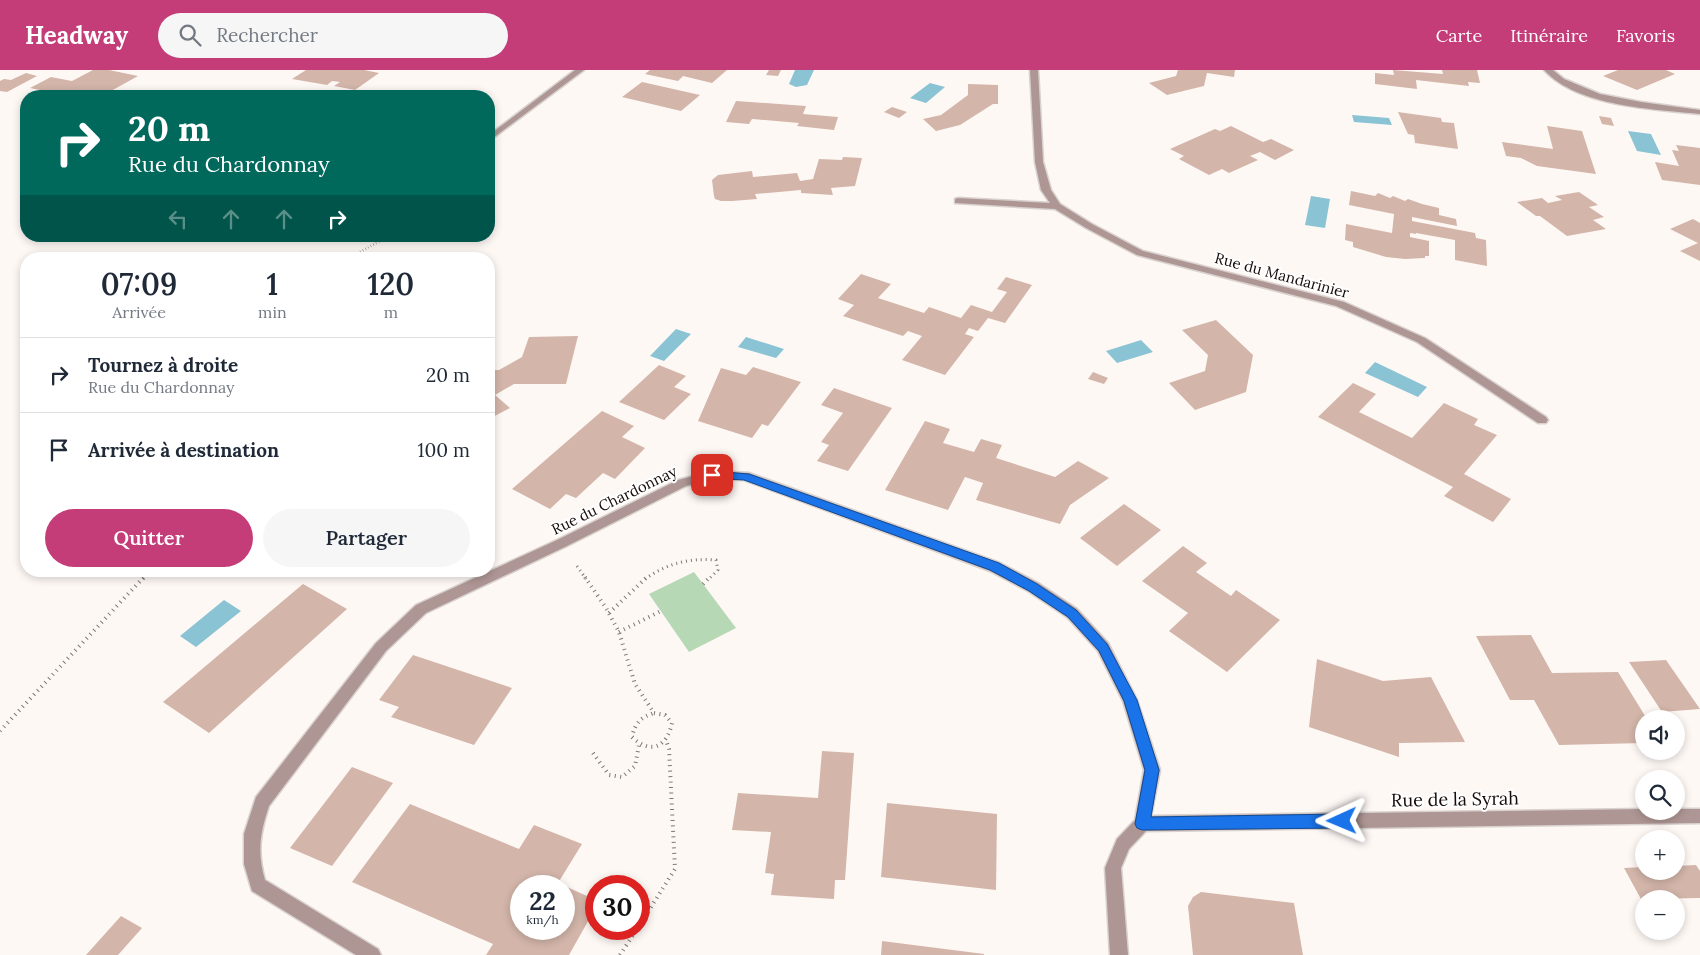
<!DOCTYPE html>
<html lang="fr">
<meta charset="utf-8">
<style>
:root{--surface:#fff;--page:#f6f6f7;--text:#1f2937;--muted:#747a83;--line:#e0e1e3;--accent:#c43c78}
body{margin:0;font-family:Lora,serif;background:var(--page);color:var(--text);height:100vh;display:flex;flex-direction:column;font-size:19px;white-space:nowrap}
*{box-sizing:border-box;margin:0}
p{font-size:16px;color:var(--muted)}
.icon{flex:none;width:28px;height:28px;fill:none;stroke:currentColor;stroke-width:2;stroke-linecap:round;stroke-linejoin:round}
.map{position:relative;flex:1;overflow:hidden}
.details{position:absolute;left:20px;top:182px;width:475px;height:325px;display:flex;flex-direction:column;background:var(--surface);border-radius:20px;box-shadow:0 2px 8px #0003}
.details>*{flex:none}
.hud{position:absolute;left:20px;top:20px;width:475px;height:152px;border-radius:20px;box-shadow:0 2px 8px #0003;background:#00695c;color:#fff;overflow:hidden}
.tools{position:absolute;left:1635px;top:640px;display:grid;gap:10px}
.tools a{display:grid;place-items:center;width:50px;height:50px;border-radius:50%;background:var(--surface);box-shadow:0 2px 8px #0003;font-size:25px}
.speed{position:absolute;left:510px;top:805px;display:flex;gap:10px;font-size:25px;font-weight:700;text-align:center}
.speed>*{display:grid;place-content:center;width:65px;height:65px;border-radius:50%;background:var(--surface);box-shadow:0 2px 8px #0003;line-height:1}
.speed small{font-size:12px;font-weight:400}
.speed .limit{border:8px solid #d22;background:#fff;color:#111}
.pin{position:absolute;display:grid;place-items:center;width:42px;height:42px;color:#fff;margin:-21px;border-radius:10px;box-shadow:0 2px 8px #0006}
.me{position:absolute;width:55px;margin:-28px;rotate:269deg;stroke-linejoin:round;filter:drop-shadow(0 0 4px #0008)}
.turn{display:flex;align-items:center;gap:18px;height:105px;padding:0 25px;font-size:22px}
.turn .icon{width:65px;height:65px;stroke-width:2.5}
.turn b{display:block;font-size:35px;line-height:42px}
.lanes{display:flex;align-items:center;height:48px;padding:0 25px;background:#0003;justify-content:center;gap:25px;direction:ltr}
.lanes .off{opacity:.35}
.eta{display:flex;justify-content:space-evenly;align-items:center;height:85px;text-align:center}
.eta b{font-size:30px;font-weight:600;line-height:35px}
.button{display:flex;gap:10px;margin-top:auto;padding:10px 25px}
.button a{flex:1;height:58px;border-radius:30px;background:var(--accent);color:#fff;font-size:20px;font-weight:600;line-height:58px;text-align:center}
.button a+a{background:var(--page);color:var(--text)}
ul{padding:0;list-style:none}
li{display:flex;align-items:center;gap:15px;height:75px;padding:0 25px;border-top:1px solid var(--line)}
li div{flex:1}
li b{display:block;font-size:19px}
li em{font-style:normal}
header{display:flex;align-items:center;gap:30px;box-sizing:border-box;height:70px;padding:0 25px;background:var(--accent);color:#fff}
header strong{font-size:24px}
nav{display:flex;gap:28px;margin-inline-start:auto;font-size:18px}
.search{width:350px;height:45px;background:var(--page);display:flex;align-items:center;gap:12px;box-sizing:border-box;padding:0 18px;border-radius:28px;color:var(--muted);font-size:19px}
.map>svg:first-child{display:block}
</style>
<header>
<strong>Headway</strong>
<div class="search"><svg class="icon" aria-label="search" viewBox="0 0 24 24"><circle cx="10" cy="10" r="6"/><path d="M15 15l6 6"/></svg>Rechercher</div>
<nav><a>Carte</a><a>Itinéraire</a><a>Favoris</a></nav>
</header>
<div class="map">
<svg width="1700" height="885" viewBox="0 0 1700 885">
<rect width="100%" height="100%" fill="#fef8f5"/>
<path fill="#b6d8b5" d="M694,502L736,558L689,582L649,524Z"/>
<path fill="#89c3d4" d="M795,0H814L807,15L796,17L789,14Z
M930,13L945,17L926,33L910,28Z
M1352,45L1389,48L1392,55L1354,52Z
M1628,61L1651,64L1661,85L1637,81Z
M1311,126L1330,129L1325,158L1305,155Z
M676,259L691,264L664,291L650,286Z
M746,267L784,279L776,288L738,277Z
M1141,270L1153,282L1117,293L1106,281Z
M1375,292L1427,317L1418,327L1365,303Z
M224,530L241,541L196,577L180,566Z"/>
<path fill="#d3b5a9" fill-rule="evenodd" d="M93,0H109L138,6L102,26H68L30,18L51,7L72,11Z
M306,0H364L379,3L355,20L334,16L340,12L332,11L327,15L292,9Z
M650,0H727L712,13L683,6L678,11L645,4Z
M769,0H781L778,6L766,5Z
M1178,0H1235L1234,7L1207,3L1204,16L1167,25L1149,13L1176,6Z
M1393,0L1443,4L1442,0H1477L1480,13L1468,12L1469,16L1416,10L1417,19L1375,14V3L1394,5Z
M1618,0H1666L1675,4L1637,20L1603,6Z
M26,3L37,6L7,22L0,21V11L4,9L11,10Z
M642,12L700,25L681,41L622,27Z
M968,14L998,15V34H993L960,55L936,61L923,49L941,45L968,25Z
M736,31L806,36L803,44L838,47L834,60L797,56L799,53L752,49L749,54L726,52Z
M892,37L907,42L899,48L884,42Z
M1398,42L1441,48L1442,52L1454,53L1458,79L1415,73L1414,65L1408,64Z
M1599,46L1611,48L1614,56L1602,54Z
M1231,56L1263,72L1271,69L1294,80L1275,90L1260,82L1250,86L1258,90L1229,103L1222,99L1209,105L1179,89L1184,86L1170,79L1215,59L1220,61Z
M1547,56L1582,61L1596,104L1537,96L1521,88L1506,86L1502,72L1553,79Z
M1676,75L1700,78V115L1662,110L1655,92L1679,96L1672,80L1679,81Z
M843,87L862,88L855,116L831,118L833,125L801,123V120L755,124L757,129L732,131H721L715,129L714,126L712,110L718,105L752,101L753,107L797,103L800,111L813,109L819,89L842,90Z
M1351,121L1375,126L1378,123L1390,128L1393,126L1405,131L1408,129L1422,134L1439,138V145L1456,149L1457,156L1412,147V151L1475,163L1476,168L1486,170L1487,196L1455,190V170L1416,163V164L1410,163V167L1429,171V186H1425V188L1405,189L1386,187L1353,177V172L1345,170L1346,154L1392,163L1394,144L1349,135Z
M1579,122L1598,135L1589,137L1604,147L1593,150L1606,159L1567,166L1540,146H1536L1517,132L1542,128L1548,133L1562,130L1555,126Z
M1693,149L1700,153V191L1680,181L1698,173L1670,159Z
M861,204L891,214L878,228L924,243L929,237L961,248L971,235L992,242L1007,222L997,219L1006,207L1032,215L1005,253L988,248L978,261L969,258L965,264L974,267L945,305L902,290L922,266L908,261L903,266L843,246L854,235L838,229Z
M1216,250L1253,285L1246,322L1195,340L1169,313L1205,301L1208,285L1182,260Z
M578,266L566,314H514L495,325L510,338L489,349V300H499L522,287L529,267Z
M659,295L686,306L674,317L691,324L664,350L619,332Z
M753,297L801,312L768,356L762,354L752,368L698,351L721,298L746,305Z
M1093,302L1108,308L1104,314L1088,309Z
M1353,313L1376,324L1359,342L1412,368L1444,333L1478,349L1474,355L1497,365L1464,404L1511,429L1493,452L1444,426L1453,417L1318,347Z
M834,318L892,338L848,401L817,391L829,375L821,372L843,343L821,335Z
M602,341L634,356L622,367L645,378L615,409L603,403L576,428L566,424L550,439L512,419Z
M925,351L950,359L943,373L974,382L981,369L1002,375L996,388L1055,407L1078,391L1109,408L1070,435L1060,454L976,430L983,413L965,407L948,440L885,420Z
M1124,434L1161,460L1117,496L1080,468Z
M1183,476L1207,493L1196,502L1231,526L1236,520L1280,550L1227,602L1169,561L1188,543L1142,511Z
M303,514L347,539L209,663L163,632Z
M1531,565L1552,603L1618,602L1647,649H1644V673L1559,675L1534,630H1510L1476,566Z
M413,585L512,618L474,675L391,647L399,637L379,630Z
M1317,589L1383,611L1431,607L1465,672L1399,673V687L1309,657Z
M1666,590L1700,639L1662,642L1629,592Z
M822,681L854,683L845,810H835L834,829L771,825L774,804L765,803L771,762L732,760L738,723L818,728Z
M352,697L393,713L332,796L290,778Z
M887,733L997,744L996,820L881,807Z
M410,734L519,779L534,755L582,774L558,813L596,830V837L569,885H486L493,874L352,812ZM521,816H564V859H521Z
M1696,795L1700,801V828L1644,829L1642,831L1624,798L1644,797V801H1676V796Z
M1201,822L1294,833L1303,885H1193L1188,836L1193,827Z
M121,846L142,858L118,885H86Z
M882,871L984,884V885H881Z"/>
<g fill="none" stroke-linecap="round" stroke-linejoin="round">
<g stroke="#d9d2cf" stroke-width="3">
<path id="minor" d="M575,0H584L489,71V65Z
M1030,0H1038L1043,92L1051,120L1060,134L1092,154L1143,181L1344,232L1425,268L1546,347L1548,350L1546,353H1538L1417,272L1336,236L1137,185L1086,158L1055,139L955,133V129L958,128L1050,133L1041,120L1035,92Z
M1544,0H1553L1564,9L1600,24L1641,32L1700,40V44C1653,39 1578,37 1544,0Z
M712,401L749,403L1000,493L1038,513L1077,539L1108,573L1137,630L1160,700L1151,746L1644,739V741H1676V739H1700V753L1146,761L1129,779L1121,798L1128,885H1110L1105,798L1117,769L1135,750L1144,700L1123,631L1098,581L1067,547L1028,521L990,501L744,410L712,409L686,416L567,476L426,543L386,581L269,736C260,763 257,782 265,810L378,879L381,885H356L252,821L244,794V764L256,727L376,573L416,535L557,470L678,410Z"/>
</g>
<path stroke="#7f7673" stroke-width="2.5" stroke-dasharray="0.5 2.5" stroke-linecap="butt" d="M347,189L389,166"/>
<path stroke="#7f7673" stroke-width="3" stroke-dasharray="1 4" stroke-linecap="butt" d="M577,496L586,509
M143,509L150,501
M645,509C668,493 689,488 716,490L718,500L709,509"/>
<path stroke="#7f7673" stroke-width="4" stroke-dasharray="1 4.5" stroke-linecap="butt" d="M585,507L606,538L619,562L635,614L654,643
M703,514L710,507
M609,543L647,507
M619,562L661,541
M654,643L665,645L672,653C667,677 651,685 632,667C635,653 641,647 654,643Z
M0,661L144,507
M593,683L609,705L622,707L635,696L639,675
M639,856L675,799L669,679L666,670
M620,885L637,859"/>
<use href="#minor" fill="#ae9694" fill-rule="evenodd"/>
</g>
<path fill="#1a73e8" stroke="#114b97" d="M712,401L749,404L999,493L1037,514L1076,540L1107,574L1137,630L1159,700L1151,747L1342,744L1347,746L1349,751L1347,756L1342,758L1142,760L1137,758L1135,754L1145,700L1124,631L1099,581L1068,547L1029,521L990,500L744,410L708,408L707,405L708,403Z"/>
<g text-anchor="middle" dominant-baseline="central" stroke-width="4" stroke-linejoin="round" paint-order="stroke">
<g font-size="15" fill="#160b08" stroke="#fff">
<text transform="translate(1282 205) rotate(15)">Rue du Mandarinier</text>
<text transform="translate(614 430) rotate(-26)">Rue du Chardonnay</text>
</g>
<g font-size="18" fill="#160b08" stroke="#fff">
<text transform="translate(1455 729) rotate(-1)">Rue de la Syrah</text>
</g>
</g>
</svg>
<div class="tools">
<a><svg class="icon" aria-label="sound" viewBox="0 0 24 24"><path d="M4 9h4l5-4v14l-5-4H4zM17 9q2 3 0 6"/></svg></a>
<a><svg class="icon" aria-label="search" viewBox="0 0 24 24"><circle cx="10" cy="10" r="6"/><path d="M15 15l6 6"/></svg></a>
<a>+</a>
<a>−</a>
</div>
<div class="speed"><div>22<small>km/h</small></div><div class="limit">30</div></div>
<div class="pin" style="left:712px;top:405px;background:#d93025"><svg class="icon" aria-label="arrive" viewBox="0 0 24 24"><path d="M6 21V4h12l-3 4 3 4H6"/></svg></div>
<svg class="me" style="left:1342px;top:751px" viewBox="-20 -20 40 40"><path d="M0-17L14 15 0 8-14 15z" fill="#1a73e8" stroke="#fff" stroke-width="4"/></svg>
<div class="hud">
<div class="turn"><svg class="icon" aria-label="right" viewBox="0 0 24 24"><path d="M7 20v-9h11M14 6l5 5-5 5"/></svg><div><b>20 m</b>Rue du Chardonnay</div></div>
<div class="lanes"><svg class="icon off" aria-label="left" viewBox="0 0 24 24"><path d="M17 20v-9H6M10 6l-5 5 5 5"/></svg><svg class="icon off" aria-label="ahead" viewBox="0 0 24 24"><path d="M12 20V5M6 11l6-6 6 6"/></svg><svg class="icon off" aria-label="ahead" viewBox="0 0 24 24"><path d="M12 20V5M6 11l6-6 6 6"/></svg><svg class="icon" aria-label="right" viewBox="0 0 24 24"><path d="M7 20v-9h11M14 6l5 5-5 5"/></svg></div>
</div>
<section class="details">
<div class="eta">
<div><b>07:09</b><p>Arrivée</p></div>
<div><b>1</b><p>min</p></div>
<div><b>120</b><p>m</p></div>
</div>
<ul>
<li><svg class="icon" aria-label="right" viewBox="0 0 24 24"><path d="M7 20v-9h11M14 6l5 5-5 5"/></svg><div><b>Tournez à droite</b><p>Rue du Chardonnay</p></div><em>20 m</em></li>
<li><svg class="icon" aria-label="arrive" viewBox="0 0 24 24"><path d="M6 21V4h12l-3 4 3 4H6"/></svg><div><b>Arrivée à destination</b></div><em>100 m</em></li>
</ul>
<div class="button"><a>Quitter</a><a>Partager</a></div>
</section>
</div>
